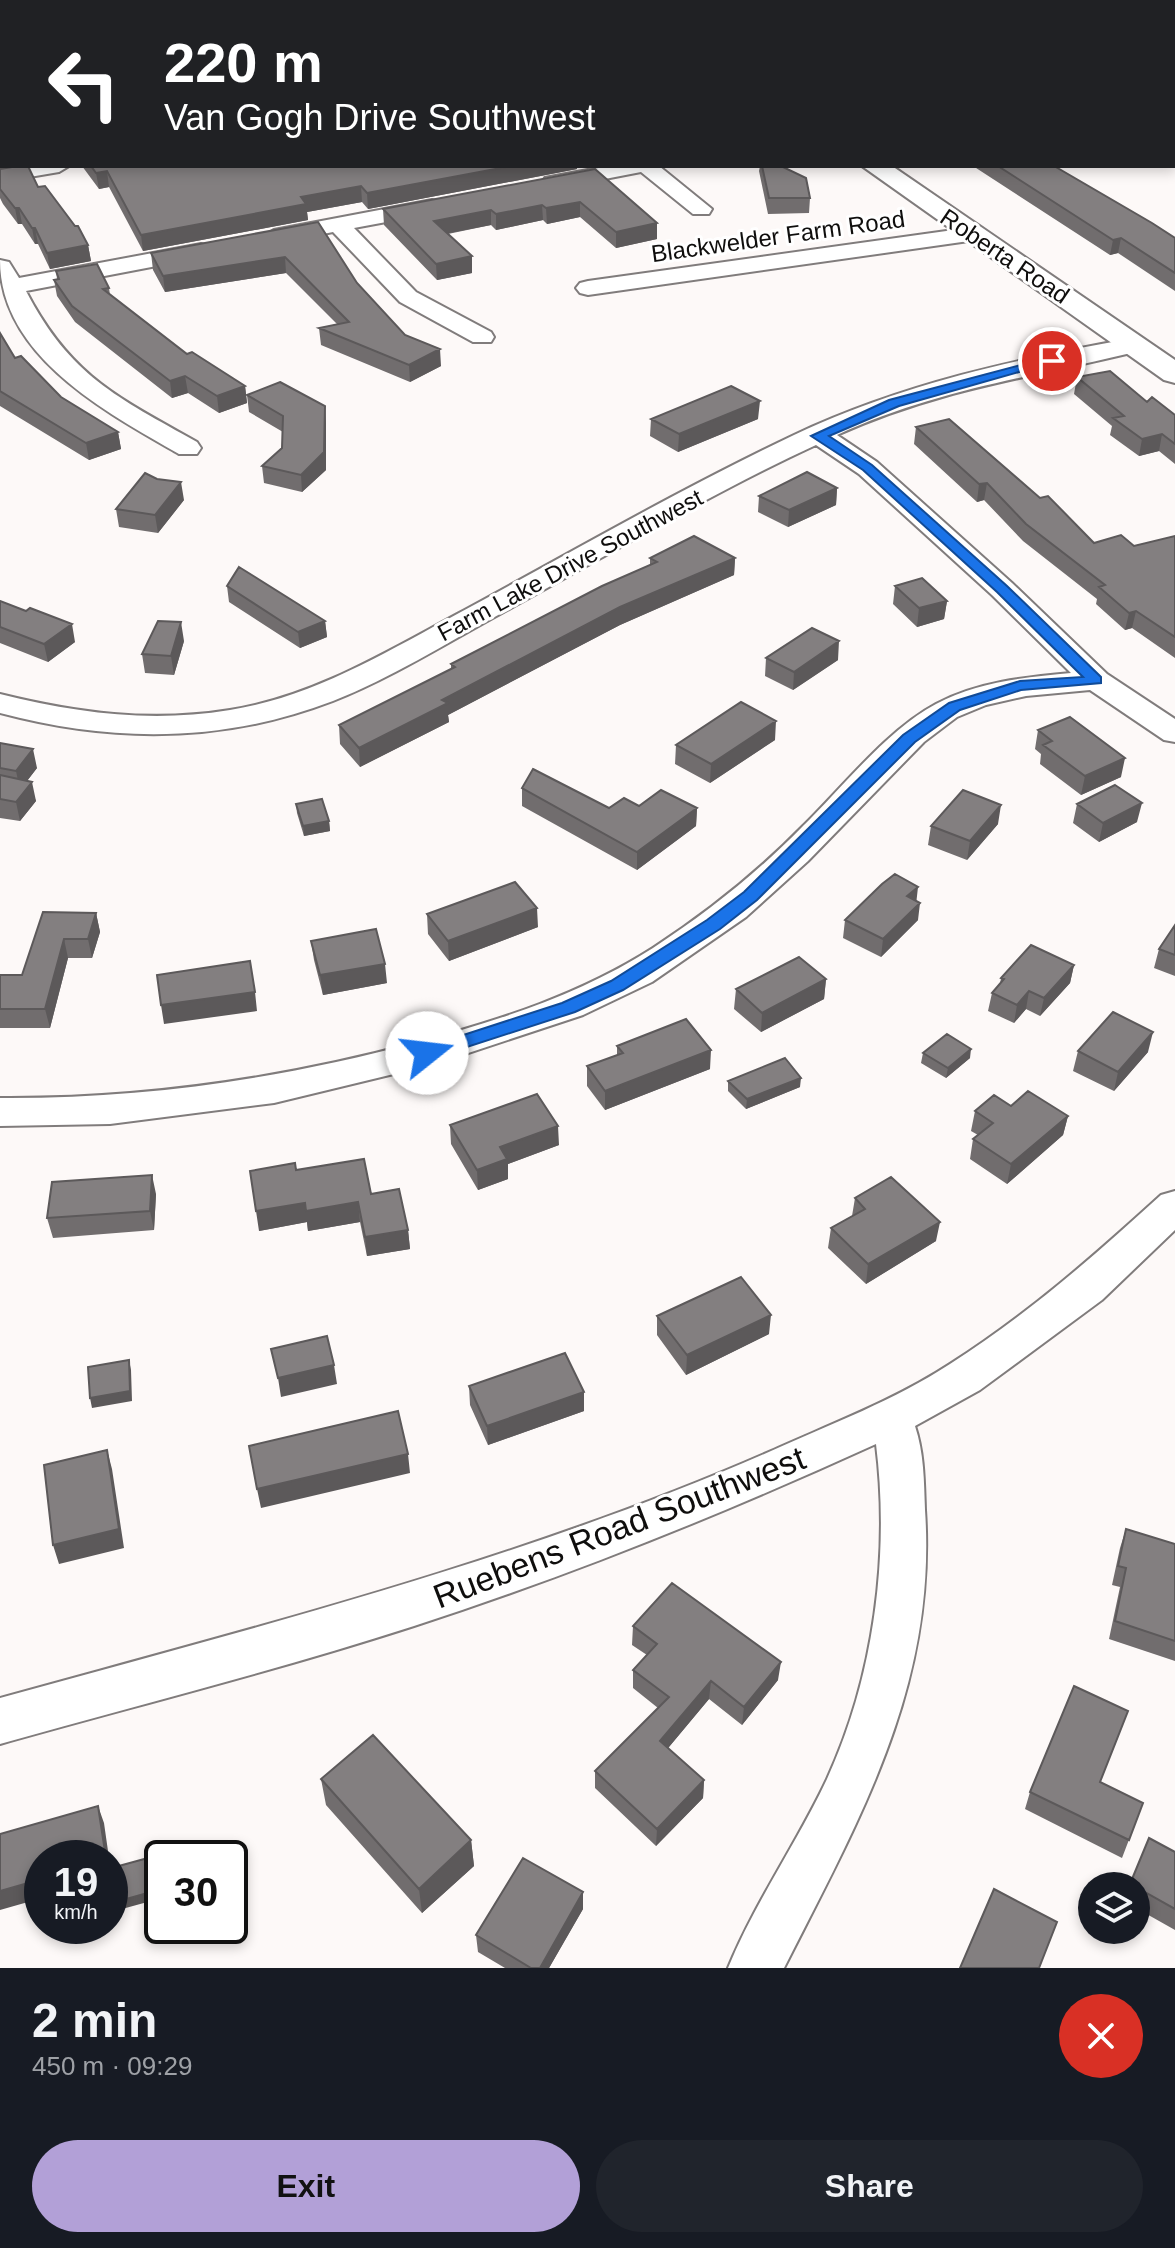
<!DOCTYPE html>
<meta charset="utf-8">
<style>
:root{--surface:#171b24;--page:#20242c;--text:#f1f3f6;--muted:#9ea1a6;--accent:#b2a0d7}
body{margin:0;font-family:Helvetica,sans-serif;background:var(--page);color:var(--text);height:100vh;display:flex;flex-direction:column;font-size:30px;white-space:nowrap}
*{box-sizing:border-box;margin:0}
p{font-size:26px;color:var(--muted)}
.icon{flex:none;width:44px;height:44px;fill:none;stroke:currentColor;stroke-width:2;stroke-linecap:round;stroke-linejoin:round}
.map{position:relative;height:1968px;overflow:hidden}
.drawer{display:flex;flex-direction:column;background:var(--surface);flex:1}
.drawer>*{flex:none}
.hud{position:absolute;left:0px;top:0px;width:1176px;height:168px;box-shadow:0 4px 12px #0003;background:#202124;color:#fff;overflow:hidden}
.fabs{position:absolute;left:1078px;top:1872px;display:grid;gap:16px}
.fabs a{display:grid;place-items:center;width:72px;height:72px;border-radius:50%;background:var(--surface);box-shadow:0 4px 12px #0003;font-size:40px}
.speed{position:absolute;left:24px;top:1840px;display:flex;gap:16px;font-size:40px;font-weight:700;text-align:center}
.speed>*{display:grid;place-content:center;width:104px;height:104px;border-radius:50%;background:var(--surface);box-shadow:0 4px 12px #0003;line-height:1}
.speed small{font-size:20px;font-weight:400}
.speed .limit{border:4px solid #111;border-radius:12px;background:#fff;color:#111}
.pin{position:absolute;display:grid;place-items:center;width:68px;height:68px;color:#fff;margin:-34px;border:4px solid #fff;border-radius:50%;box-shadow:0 2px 8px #0007}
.me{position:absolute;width:88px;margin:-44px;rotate:74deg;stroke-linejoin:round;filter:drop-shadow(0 0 6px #0008)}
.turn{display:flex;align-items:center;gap:28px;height:168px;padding:0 32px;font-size:36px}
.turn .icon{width:104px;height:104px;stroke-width:2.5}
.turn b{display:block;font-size:56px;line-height:68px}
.round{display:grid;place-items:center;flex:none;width:84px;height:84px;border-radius:42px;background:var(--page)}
.headline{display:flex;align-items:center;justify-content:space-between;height:136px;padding:0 32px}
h1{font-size:48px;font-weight:700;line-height:60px}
.action{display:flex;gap:16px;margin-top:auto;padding:16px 32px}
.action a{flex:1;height:92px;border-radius:48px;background:var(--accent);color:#111;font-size:32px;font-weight:700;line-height:92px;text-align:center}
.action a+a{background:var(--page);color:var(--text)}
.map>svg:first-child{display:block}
</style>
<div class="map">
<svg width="1175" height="1968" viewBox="0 0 1175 1968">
<rect width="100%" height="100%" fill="#fdf9f8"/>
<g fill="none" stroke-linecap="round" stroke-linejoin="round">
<g stroke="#807c7c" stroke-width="4">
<path id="minor" d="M425,0H445L446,2H426Z
M984,0H1005L1006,2H985Z
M1174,89H1175V101H1174Z
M22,166H69L59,172L0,182V170Z
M609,166H659L712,209L709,214H693L641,172L553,189L542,183L545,178Z
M432,200L440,202L443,207L440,212L354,228L416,292L491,332L494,337L491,342H473L400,302L333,232L274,244L263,237L274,230Z
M975,227L986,234L983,239L588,295L580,293L576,288L580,283L588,281Z
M201,244L209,246L212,251L209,256L26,291C70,376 117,397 197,442L201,448L197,454H179C106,412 0,356 0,260L9,262L19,278Z
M1134,338L1143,340L1146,345L1143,350C1035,377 940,388 837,435L877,462L1012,583L1107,674L1175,719V742L1164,740L1090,690L1026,696L986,705L957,717L924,742L808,861L746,917L652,982L583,1015L435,1064L274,1103L110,1124L0,1126V1098C143,1099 281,1079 418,1042C501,1020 581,994 653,948C708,912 757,873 803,826C843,787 887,730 936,704C977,682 1026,677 1071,673L992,595L859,474L816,445C708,495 605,557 500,614C445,644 391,678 333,701C224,743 112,743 0,713V694C77,713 150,723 230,710C313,697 386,652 459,613C570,553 680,489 794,435C902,384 1017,359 1134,338Z
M1175,1191V1230L1102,1300L980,1390L915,1426C924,1453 924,1481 925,1510C937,1685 860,1818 784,1968H728C755,1902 797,1843 827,1779C874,1677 890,1555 876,1444C725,1513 571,1575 414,1626C278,1670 138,1705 0,1744V1698C260,1626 523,1560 771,1451C831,1424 895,1400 950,1364C1027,1315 1094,1256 1161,1195Z"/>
</g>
<g stroke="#807c7c" stroke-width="4">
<path id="tertiary" d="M626,0H650L651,2H627Z
M862,166H892L1175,360V383L1164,380Z"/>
</g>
<use href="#minor" fill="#fff" fill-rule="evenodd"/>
<use href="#tertiary" fill="#fff" fill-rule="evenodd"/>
</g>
<path fill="#716d6e" d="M82,166H577V169L368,209L362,202L307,212L308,220L143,251L109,187L99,189Z
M760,166H781L810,198L809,213L768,214L759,171Z
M973,166H1054L1175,238V291L1118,253L1110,255Z
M0,169L38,187L88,245L91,261L50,269L38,244H35L22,224H18L3,204L0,198Z
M595,169L657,239L616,248L580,217L547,224L543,220L496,230L491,225L448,234L472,256V273L437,280L384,225L383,209Z
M318,222L357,283L405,335L441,366L410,382L321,345L319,328L337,324L286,273L165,292L153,270L151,253Z
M56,271L109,288L110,295L187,354L245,386L247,403L219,413L188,393L172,398L75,322L57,296L54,280L57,279Z
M0,333L15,358L61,397L118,432L121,449L89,460L0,406Z
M1077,377L1147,402L1175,415V464L1159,451L1139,456L1110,435L1112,426L1074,394Z
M247,395L325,406L326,424V470L302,492L264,483L262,466L282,448L283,432L249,412Z
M651,419H758L678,452L650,436Z
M916,427L1040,498L1094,543L1134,546L1175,536V658L1132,628L1125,630L1096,604L1097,599L1023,541L984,500L977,502L914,444Z
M837,488L836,505L788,527L758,512L759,496Z
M184,500L158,533L119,527L116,509Z
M650,558H735L734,575L620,625L448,715L449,722L360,767L340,744L339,725L451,669V664L650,565Z
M227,586L325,621L327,637L300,648L229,602Z
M895,586L947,601L944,619L917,627L893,604Z
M0,601L26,611L75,642L48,662L0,643Z
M184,641L174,675L145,673L142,654Z
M766,658L838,660L793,690L765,676Z
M1038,730L1121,777L1081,795L1040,764L1041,754L1035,749Z
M775,740L710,783L675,764L676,745Z
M0,743L37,768L27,781L36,801L20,821L0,818Z
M522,788L609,808L639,806L697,808L696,826L637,870L522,806Z
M296,804L329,821L330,831L304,836L297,813Z
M1077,804L1137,822L1099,842L1073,823Z
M998,824L967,860L928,845L931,826Z
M916,901L918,920L881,957L843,938L845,920Z
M43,912L96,913L100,932L92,958H68L50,1028H0V975H22Z
M427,914L538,927L449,961L428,934Z
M1175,925V976L1154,968L1159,949Z
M311,941L387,983L323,995L314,960Z
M1074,965L1070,983L1040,1016L1026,1009L1014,1023L988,1011L992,993L1000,984L1001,978Z
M826,979L824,999L761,1032L734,1009L736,989Z
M617,1046L710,1069L605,1110L587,1086V1066L617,1055Z
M1078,1051L1148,1052L1114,1091L1073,1071Z
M923,1053L970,1058L946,1078L921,1063Z
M728,1081L800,1087L746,1109L728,1091Z
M975,1111L1068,1116L1063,1135L1007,1184L970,1159L973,1139L978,1135L971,1131Z
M450,1125L559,1145L508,1164V1179L478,1190L451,1144Z
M296,1170L371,1194L408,1230L410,1249L367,1256L360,1222L308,1231L307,1222L259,1231Z
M156,1194L154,1230L53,1238L47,1218Z
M855,1198L936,1241L866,1284L828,1248L831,1228L852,1216Z
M657,1316L769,1334L686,1375L657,1335Z
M469,1386L584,1392V1411L488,1445L470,1405Z
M1126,1529L1175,1544V1661L1109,1639L1120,1587L1112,1585L1120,1548Z
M633,1626L778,1680L742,1725L709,1699L668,1748L704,1780L703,1798L656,1846L595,1788V1771L658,1708L633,1688V1670L647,1655L632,1645Z
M321,1779L471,1840L474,1866L422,1913L326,1805Z
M1100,1783L1143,1803L1122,1858L1025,1809L1030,1792Z
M1175,1852V1930L1136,1908V1886H1129L1130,1884Z
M583,1892V1909L549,1968H505L478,1952L476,1935Z"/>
<path fill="#5c595a" d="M0,76H2V128Z
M2,151V166H8L0,168V152Z
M511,166H577V169L368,209L367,193Z
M107,171L109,187L99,189L96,173Z
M361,186L362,202L307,212L308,220L143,251L141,235L301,197Z
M580,202V217L547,224L546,208Z
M542,205L543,220L496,230V214Z
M15,208H19L22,224H18Z
M491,210V225L434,236V221Z
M657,223V239L616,248V232Z
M32,228H35L38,244H35Z
M1121,238L1118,253L1110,255L1113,240Z
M88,245L91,261L50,269L47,253Z
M472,256V273L437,280L436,264Z
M285,257L286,273L165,292L163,276Z
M440,349L441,366L410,382L409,365Z
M185,376L188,393L172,398L170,381Z
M245,386L247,403L219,413L217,396Z
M760,401L758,419L678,452L679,434Z
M325,406L326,424V470L302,492L301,475Z
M118,432L121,449L89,460L86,443Z
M1162,434L1159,451L1139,456L1142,439Z
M181,482L184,500L158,533L155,515Z
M987,483L984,500L977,502L979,484Z
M837,488L836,505L788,527L789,510Z
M735,558L734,575L620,625L448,715L449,722L360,767L359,748L442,700L620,607Z
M947,601L944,619L917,627L919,608Z
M1136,611L1132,628L1125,630L1129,613Z
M325,621L327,637L300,648L298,632Z
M181,622L184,641L174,675L171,656Z
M72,624L75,642L48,662L44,644Z
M839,641L838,660L793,690L794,672Z
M776,721L775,740L710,783L711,764Z
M33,749L37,768L20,790L16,771Z
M1125,758L1121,777L1081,795L1085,776Z
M32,782L36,801L20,821L16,802Z
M1142,803L1137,822L1099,842L1103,823Z
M1001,805L998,824L967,860L970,841Z
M697,808L696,826L637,870V852Z
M329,821L330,831L304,836L303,826Z
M918,887L916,905L907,896Z
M920,903L918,920L881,957L883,939Z
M537,908L538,927L449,961L448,941Z
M96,913L100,932L92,958L88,939Z
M64,939L68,958L50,1028L45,1009Z
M385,964L387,983L323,995L320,975Z
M1074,965L1070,983L1040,1016L1044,998Z
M826,979L824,999L761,1032L762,1013Z
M1029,991L1026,1009L1014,1023L1017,1005Z
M255,992L257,1011L164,1024L161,1005Z
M1153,1032L1148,1052L1114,1091L1118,1072Z
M971,1049L970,1058L946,1078L948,1068Z
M711,1050L710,1069L605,1110V1091Z
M801,1078L800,1087L746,1109L747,1099Z
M1068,1116L1063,1135L1007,1184L1011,1164Z
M558,1126L559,1145L508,1164V1179L478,1190L477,1170L500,1147Z
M152,1175L156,1194L154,1230L150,1211Z
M358,1202L360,1222L308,1231L307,1222L259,1231L256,1211L305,1203Z
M940,1222L936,1241L866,1284L868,1264Z
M408,1230L410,1249L367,1256L365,1237Z
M771,1315L769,1334L686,1375L687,1355Z
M129,1360L131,1370L132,1401L92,1408L90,1398Z
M334,1365L337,1384L281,1397L278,1378Z
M584,1392V1411L488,1445L487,1426Z
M107,1450L112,1469L124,1548L59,1564L53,1545Z
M408,1454L410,1473L261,1508L257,1489Z
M781,1662L778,1680L742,1725L744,1707Z
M711,1681L709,1699L659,1759L660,1741Z
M704,1780L703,1798L656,1846L657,1829Z
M98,1806L104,1823L109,1858H106Z
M471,1840L474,1866L422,1913L419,1889Z
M42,1879V1898L0,1910V1891Z
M162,1889V1898L122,1909L119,1901Z
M583,1892V1909L549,1968H540Z"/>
<path fill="#837f80" stroke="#5c595a" stroke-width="2" d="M0,0H10V2H2V7Z
M92,0H276L275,2H90Z
M2,9V76H0V10Z
M0,82L2,124V151L0,152Z
M18,166H28L38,187L45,186L75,226H78L88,245L47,253L35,228H32L19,208H15L0,189V169Z
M91,166H511L367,193L361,186L301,197L306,204L141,235L107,171L96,173Z
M762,166H781L806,178L810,198H769Z
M998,166H1054L1152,223L1175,238V273L1121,238L1113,240Z
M595,169L657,223L616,232L580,202L546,208L542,205L496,214L491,210L434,221L472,256L436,264L383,209Z
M318,222L357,283L405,335L440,349L409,365L319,328L349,322L285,257L163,276L151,253Z
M97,264L109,288L103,289L187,354L192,352L245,386L217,396L185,376L170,381L72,306L54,280L59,279L56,271Z
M0,333L15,358L21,356L61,397L118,432L86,443L0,391Z
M1110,371L1147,402L1152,397L1175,415V444L1162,434L1142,439L1113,418L1124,416L1077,377Z
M280,382L325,406L324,452L301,475L262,466L282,448L283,416L247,395Z
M731,386L760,401L679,434L651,419Z
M949,419L1040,498L1048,496L1094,543L1121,535L1134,546L1175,536V637L1136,611L1129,613L1099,587L1105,585L1026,524L987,483L979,484L916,427Z
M807,472L837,488L789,510L759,496Z
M145,473L157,479L181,482L155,515L116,509Z
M694,536L735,558L620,607L442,700L448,703L359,748L339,725L455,667L451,664L602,586L657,562L650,558Z
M239,567L325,621L298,632L227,586Z
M922,578L947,601L919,608L895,586Z
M0,601L26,611L30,608L72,624L44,644L0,627Z
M158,621L181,622L171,656L142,654Z
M812,628L839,641L794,672L766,658Z
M741,702L776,721L711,764L676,745Z
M1070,717L1125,758L1085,776L1043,745L1052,741L1038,730Z
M0,743L33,749L16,771L0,768Z
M533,769L609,808L624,798L639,806L661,790L697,808L637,852L522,788Z
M0,775L32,782L16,802L0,799Z
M1115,785L1142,803L1103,823L1077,804Z
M963,790L1001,805L970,841L931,826Z
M322,799L329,821L303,826L296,804Z
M895,874L918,887L907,896L920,903L883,939L845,920L882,884Z
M515,882L537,908L448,941L427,914Z
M43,912L96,913L88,939H64L45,1009H0V975H22Z
M1175,925V955L1159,949Z
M376,929L385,964L320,975L311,941Z
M1031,945L1074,965L1044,998L1029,991L1017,1005L992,993L1004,979L1001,978Z
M799,957L826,979L762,1013L736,989Z
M250,961L255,992L161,1005L157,975Z
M1113,1012L1153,1032L1118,1072L1078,1051Z
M686,1019L711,1050L605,1091L587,1066L623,1053L617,1046Z
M947,1034L971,1049L948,1068L923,1053Z
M785,1058L801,1078L747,1099L728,1081Z
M1028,1091L1068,1116L1011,1164L973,1139L993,1123L975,1111L994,1095L1011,1106Z
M537,1094L558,1126L500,1147L507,1159L477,1170L450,1125Z
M364,1159L371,1194L399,1189L408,1230L365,1237L358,1202L306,1211L305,1203L256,1211L250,1171L295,1163L296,1170Z
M152,1175L150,1211L47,1218L52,1182Z
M891,1177L940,1222L868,1264L831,1228L865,1209L855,1198Z
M741,1277L771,1315L687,1355L657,1316Z
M327,1336L334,1365L278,1378L271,1349Z
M565,1353L584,1392L487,1426L469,1386Z
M129,1360L130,1391L90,1398L88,1367Z
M398,1411L408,1454L257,1489L249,1446Z
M107,1450L119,1529L53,1545L44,1465Z
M1126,1529L1175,1544V1641L1115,1621L1126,1568L1118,1566Z
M672,1583L781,1662L744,1707L711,1681L660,1741L704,1780L657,1829L595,1771L669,1697L633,1670L657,1644L633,1626Z
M1074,1686L1128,1711L1100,1782L1143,1803L1129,1840L1030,1792Z
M373,1735L471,1840L419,1889L321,1779Z
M98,1806L106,1858H42V1879L0,1891V1834Z
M1149,1838L1175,1852V1909L1136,1887V1886L1130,1884Z
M166,1853L167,1858H162V1889L119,1901L115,1867Z
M523,1858L583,1892L540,1968H531L476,1935Z
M994,1889L1057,1922L1039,1968H960Z"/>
<path fill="#1a73e8" stroke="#114b97" stroke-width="2" d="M1047,358L1058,361L899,406L829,436L872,465L1007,586L1101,677V683L1021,690L960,710L915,742L757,900L720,929L623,990L575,1012L433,1058H420L417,1053L420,1049L562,1003L611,981L707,920L744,892L903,735L949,703L1020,681L1083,677L997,592L863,470L811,436L889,400Z"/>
<g text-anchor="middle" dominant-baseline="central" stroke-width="6" stroke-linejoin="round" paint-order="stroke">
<g font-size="24" fill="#0f0e0d" stroke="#fff">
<text transform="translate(778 236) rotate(-8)">Blackwelder Farm Road</text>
<text transform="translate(1005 256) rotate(34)">Roberta Road</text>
<text transform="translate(570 565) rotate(-28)">Farm Lake Drive Southwest</text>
</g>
<g font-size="34" fill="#0f0e0d" stroke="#fff">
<text transform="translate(619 1527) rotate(-21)">Ruebens Road Southwest</text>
</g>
</g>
</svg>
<div class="fabs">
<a><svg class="icon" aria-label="layers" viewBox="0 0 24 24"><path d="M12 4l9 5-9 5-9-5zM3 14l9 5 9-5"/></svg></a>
</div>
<div class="speed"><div>19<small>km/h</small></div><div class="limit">30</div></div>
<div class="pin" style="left:1052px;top:361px;background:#d93025"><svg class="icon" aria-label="arrive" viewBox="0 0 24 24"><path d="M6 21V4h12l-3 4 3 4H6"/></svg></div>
<svg class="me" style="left:427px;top:1053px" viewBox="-20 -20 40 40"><circle r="19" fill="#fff"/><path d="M0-13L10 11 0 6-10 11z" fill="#1a73e8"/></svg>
<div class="hud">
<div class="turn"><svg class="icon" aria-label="left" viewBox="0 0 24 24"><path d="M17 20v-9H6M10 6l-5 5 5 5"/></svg><div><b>220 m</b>Van Gogh Drive Southwest</div></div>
</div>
</div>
<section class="drawer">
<div class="headline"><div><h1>2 min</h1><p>450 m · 09:29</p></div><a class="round" style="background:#d93025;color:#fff"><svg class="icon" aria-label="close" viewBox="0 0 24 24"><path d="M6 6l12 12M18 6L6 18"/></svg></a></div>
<div class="action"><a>Exit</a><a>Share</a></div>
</section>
